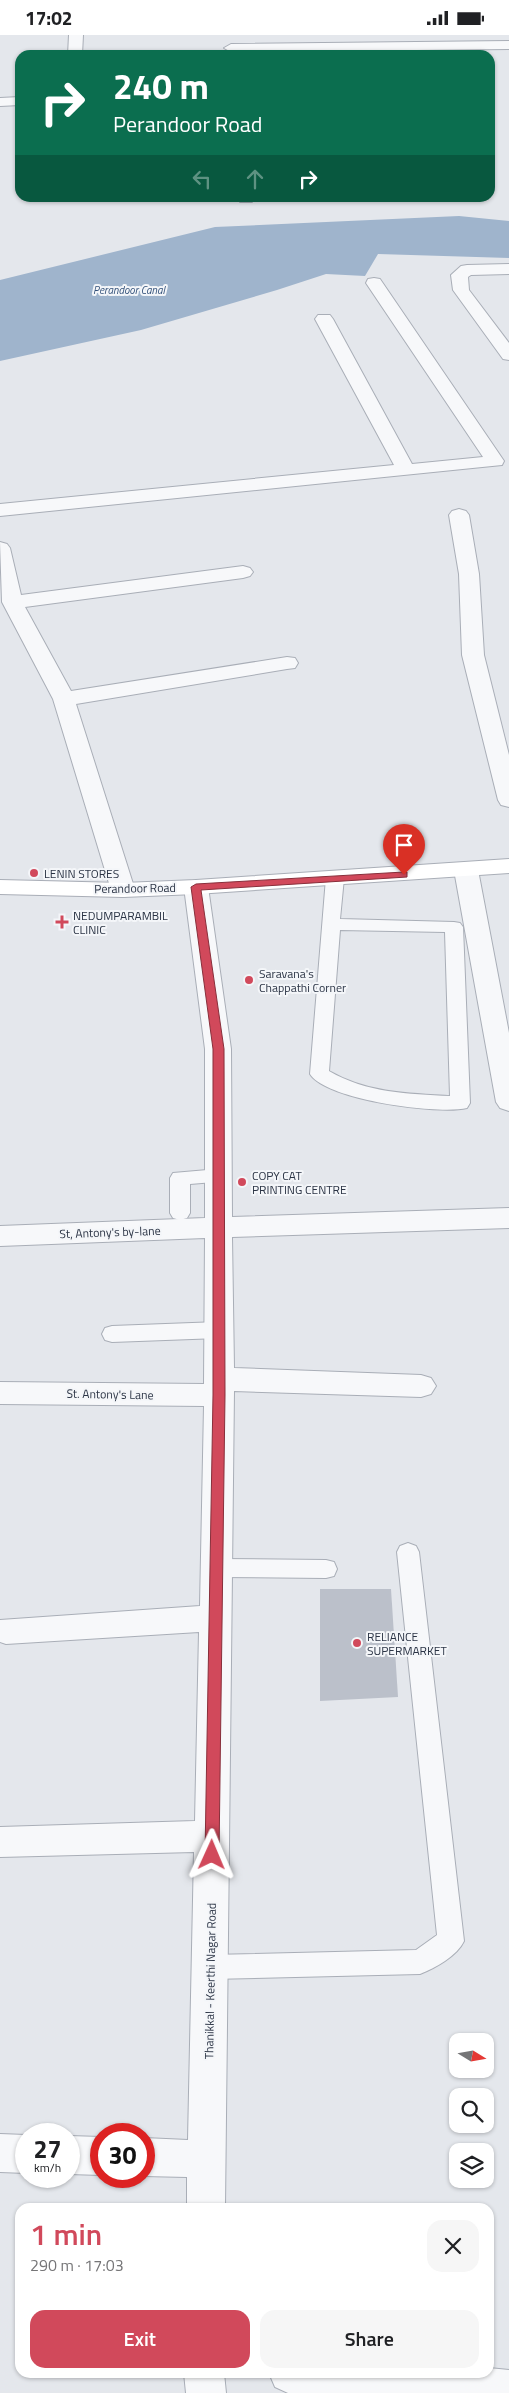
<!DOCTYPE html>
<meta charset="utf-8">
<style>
:root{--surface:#fff;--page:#f6f6f6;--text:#202124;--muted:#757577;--accent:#d1495b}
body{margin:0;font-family:"Titillium Web",sans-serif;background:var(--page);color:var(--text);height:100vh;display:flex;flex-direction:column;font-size:19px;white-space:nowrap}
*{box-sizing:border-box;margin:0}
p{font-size:16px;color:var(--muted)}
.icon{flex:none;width:28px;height:28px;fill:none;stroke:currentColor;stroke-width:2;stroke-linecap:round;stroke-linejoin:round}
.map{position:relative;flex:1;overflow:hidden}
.details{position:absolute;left:15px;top:2168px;width:479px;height:175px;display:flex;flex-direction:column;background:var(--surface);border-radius:15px;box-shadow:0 1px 4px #0004}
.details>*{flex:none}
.banner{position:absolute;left:15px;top:15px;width:480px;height:152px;border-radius:15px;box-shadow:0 1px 4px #0004;background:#0b6e4f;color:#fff;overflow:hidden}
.needle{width:32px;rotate:101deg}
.controls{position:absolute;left:449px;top:1998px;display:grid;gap:10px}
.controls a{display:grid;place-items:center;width:45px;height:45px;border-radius:10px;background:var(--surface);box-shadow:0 1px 4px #0004;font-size:25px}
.speed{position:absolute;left:15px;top:2088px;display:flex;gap:10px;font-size:25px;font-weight:700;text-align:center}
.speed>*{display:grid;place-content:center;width:65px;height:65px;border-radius:50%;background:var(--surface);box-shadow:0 1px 4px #0004;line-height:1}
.speed small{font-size:12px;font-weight:400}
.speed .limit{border:8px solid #d22;background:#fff;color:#111}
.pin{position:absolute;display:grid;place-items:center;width:42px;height:42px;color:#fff;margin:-51px -21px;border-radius:50% 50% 50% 0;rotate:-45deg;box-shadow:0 0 5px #0007}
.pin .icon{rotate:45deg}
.me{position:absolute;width:55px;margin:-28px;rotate:1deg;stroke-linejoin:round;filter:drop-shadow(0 0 4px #0008)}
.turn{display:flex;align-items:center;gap:18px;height:105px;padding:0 15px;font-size:22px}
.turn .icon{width:65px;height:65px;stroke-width:2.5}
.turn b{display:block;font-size:35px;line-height:42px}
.lanes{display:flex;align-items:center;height:48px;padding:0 15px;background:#0003;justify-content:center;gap:25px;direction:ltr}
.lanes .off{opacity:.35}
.round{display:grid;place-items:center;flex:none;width:52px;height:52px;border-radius:15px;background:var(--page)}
.overview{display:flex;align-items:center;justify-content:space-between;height:85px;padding:0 15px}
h1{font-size:30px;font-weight:600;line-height:38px;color:var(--accent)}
.button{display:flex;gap:10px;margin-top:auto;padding:10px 15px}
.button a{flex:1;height:58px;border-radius:15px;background:var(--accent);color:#fff;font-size:20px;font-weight:600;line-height:58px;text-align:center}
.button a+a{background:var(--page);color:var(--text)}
.status{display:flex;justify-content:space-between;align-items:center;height:35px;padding:0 25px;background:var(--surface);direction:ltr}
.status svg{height:14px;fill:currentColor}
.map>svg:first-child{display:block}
</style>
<div class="status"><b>17:02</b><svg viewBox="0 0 49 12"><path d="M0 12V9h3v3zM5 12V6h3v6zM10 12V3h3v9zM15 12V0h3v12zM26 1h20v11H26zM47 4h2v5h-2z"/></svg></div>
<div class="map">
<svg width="509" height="2358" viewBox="0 0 509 2358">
<rect width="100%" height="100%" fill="#e4e7ec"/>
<path fill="#9fb4cc" d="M459,181L509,186V223L378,219L365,241L326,239L277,255L141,295L0,326V245L215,192Z"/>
<path fill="#bbc0ca" d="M320,1554H391L398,1662L320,1666Z"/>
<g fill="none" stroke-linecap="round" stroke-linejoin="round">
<g stroke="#a9aeb7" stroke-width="2">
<path id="lane" d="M335,838L341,839L344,843L340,884L454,887L460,888L463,892L470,1068L467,1073C439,1080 326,1065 310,1039L326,843L329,839ZM340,895L445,897L450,1061C408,1059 367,1058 329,1036Z
M219,1134L226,1136L229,1141L226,1146L190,1149V1178L187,1183L180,1185L173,1183L170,1178V1143L173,1138Z
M219,1287L226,1290L229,1295L226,1300L219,1303L112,1307L105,1305L102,1299L105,1293L112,1291Z
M408,1508L416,1511L419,1517L464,1906C457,1921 435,1933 420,1939L210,1944L201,1941L197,1932L201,1923L210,1920L416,1915L437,1900L397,1517L400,1511Z
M216,1524L326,1525L334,1527L337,1534L334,1541L326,1543L216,1542L208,1540L205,1533L208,1526Z"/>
</g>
<g stroke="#a9aeb7" stroke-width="2">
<path id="street" d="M69,0H83L82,20H68Z
M509,6V14L231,17L224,13L231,9Z
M20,62V70L0,71V63Z
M238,162H254L252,167H240Z
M509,229V239L471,240L468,242L469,255L509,308V325L503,324L453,255L451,240L461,231L467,230Z
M374,243L380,244L504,426L502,430L0,481V469L394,430L315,284L318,280H330L333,284L412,429L483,422L366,248L368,244Z
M459,474L466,476L469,480L479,539L484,620L509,720V772L501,770L498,765L462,620L459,539L449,480L452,476Z
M0,507L7,509L10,513L21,560L243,531L250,533L253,537L250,541L243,543L25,572L71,656L287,622L295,623L298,628L295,633L287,634L76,669L135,855L131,860L123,862L115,860L111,855L53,664L2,567Z
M466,828L474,830L478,835L509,998V1076L500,1073L496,1067L454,835L458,830Z
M196,845L204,847L208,852L231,1014L232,1182L509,1173V1193L232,1202L234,1333L421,1340L431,1343L436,1351L431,1359L421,1362L234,1356L225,2172H187V2142L144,2141V2103L188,2105L194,1817L0,1822V1792L195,1786L199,1597L6,1609L0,1607V1585L200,1571L204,1371L0,1369V1347L204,1349L205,1203L0,1211V1191L205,1183V1014L184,852L188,847Z
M0,2099L26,2100V2138L0,2137Z
M69,2101L101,2102V2140L69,2139Z
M489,2333L509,2335V2358H288L275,2352L269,2338H489Z
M184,2338H224L226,2358H186Z"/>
</g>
<g stroke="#a9aeb7" stroke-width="2">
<path id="secondary" d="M509,824V838L196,859L123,862L0,859V845L123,848L196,845Z"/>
</g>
<use href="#lane" fill="#f7f8fa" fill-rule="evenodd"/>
<use href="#street" fill="#f7f8fa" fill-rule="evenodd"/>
<use href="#secondary" fill="#fff" fill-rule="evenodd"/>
</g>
<path fill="#d1495b" stroke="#882f3b" d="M404,837H407V842L201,855L224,1014L225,1360L219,1820L217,1825L212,1826L207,1825L205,1820L213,1360V1014L191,852L196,849Z"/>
<g fill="#d1495b" stroke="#f4f6f9" stroke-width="2">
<circle cx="34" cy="838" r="5"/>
<path d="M59.5 879.5h5v5h5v5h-5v5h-5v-5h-5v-5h5z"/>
<circle cx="249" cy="945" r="5"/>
<circle cx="242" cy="1147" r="5"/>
<circle cx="357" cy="1608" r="5"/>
</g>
<g text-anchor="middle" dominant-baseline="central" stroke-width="4" stroke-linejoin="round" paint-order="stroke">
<g font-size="11" font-style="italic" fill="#34527a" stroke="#f4f6f9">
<text x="129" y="255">Perandoor Canal</text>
</g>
<g font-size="12" fill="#2b3445" stroke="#f4f6f9" text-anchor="start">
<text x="44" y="838">LENIN STORES</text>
<text x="73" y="880">NEDUMPARAMBIL<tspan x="73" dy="14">CLINIC</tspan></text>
<text x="259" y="938">Saravana's<tspan x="259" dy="14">Chappathi Corner</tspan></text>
<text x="252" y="1140">COPY CAT<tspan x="252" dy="14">PRINTING CENTRE</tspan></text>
<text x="367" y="1601">RELIANCE<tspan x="367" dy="14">SUPERMARKET</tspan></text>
</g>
<g font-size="12" fill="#2b3445" stroke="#f4f6f9">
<text transform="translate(135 853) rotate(-1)">Perandoor Road</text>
<text transform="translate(110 1197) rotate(-2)">St, Antony's by-lane</text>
<text transform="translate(110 1359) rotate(1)">St. Antony's Lane</text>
<text transform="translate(210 1946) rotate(-89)">Thanikkal - Keerthi Nagar Road</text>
</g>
</g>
</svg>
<div class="controls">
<a><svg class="needle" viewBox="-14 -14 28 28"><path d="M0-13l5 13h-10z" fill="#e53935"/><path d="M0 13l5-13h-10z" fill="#757577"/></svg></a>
<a><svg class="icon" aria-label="search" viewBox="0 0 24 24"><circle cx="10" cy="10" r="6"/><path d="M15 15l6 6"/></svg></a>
<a><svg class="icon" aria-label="layers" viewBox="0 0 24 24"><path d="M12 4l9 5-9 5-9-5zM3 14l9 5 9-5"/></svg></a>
</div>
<div class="speed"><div>27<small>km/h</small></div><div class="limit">30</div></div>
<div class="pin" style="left:404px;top:840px;background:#d93025"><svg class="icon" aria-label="arrive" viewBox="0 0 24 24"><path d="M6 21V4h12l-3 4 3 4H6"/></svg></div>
<svg class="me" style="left:212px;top:1820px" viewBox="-20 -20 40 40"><path d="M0-17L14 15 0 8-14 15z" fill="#d1495b" stroke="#fff" stroke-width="4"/></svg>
<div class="banner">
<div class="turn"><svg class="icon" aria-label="right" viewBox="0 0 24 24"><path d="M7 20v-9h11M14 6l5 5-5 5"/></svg><div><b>240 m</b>Perandoor Road</div></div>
<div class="lanes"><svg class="icon off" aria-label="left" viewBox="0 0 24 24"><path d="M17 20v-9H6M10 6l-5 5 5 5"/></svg><svg class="icon off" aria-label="ahead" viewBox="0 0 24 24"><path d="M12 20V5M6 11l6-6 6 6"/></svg><svg class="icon" aria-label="right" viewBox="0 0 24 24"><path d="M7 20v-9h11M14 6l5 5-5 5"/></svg></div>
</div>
<section class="details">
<div class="overview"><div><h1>1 min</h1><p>290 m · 17:03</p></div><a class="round"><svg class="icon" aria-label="close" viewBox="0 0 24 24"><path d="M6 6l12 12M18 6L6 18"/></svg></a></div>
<div class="button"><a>Exit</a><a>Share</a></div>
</section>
</div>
